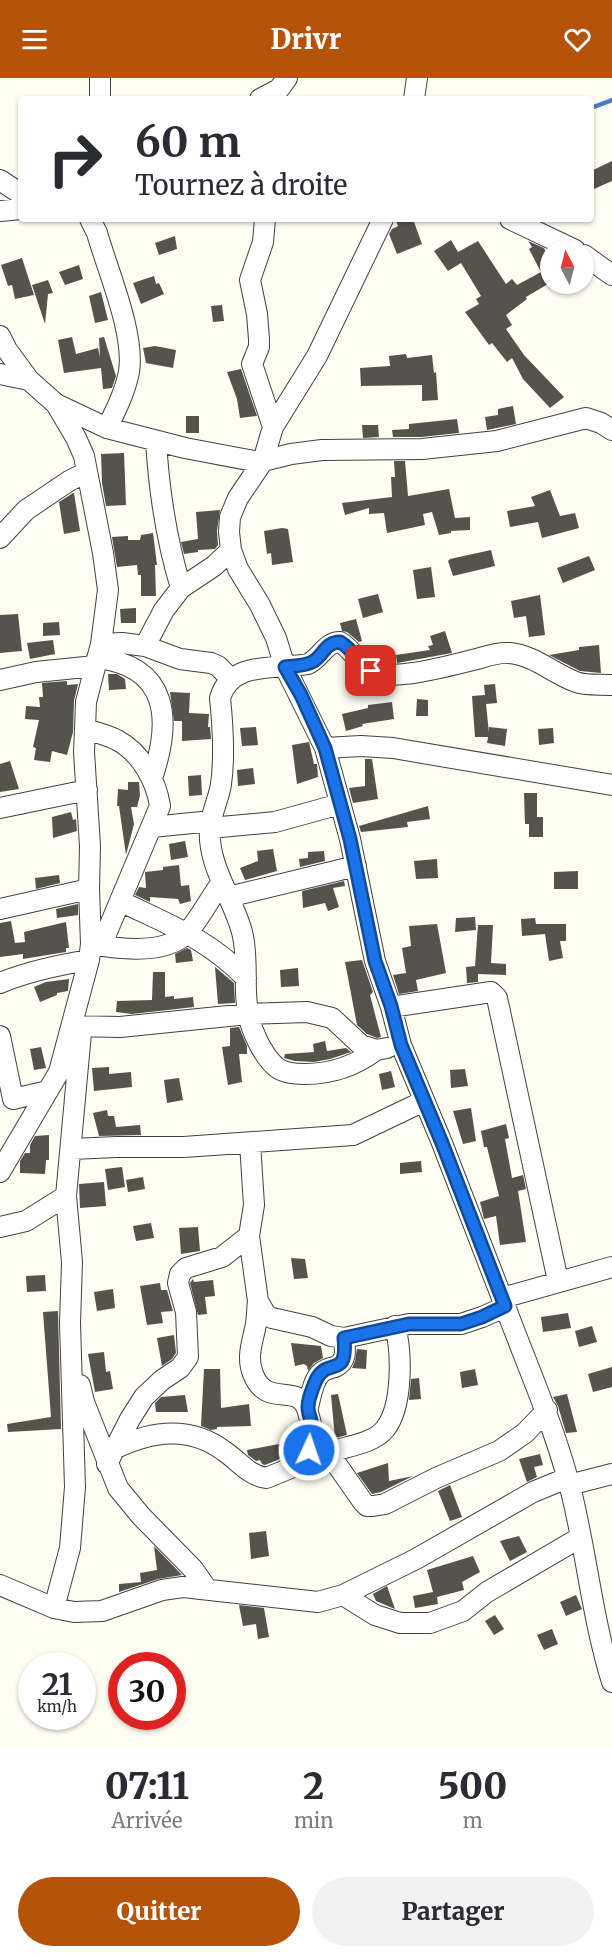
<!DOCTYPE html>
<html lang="fr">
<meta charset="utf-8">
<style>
:root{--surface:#fff;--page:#f2f2f3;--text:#2b2b33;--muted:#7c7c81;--accent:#b45309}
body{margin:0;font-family:Merriweather,serif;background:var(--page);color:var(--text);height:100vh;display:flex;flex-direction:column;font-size:22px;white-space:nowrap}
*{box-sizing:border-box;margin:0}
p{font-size:20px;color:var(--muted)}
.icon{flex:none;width:33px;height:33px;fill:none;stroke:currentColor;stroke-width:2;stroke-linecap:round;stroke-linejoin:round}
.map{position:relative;height:1670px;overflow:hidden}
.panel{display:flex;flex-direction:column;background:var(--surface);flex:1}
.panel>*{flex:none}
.top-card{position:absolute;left:18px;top:18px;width:576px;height:126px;border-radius:6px;box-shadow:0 2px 4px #0004;background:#fff;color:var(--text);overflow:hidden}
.needle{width:39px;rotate:353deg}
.tools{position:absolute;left:540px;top:162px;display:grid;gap:12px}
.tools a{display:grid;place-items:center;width:54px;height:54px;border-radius:50%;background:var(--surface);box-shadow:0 2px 4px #0004;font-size:30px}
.speed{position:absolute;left:18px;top:1574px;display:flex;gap:12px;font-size:30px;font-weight:700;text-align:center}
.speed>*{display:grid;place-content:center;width:78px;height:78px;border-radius:50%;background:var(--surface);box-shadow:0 2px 4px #0004;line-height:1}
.speed small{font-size:15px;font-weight:400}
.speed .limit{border:9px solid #d22;background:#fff;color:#111}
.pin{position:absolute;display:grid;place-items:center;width:51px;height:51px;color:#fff;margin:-26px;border-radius:12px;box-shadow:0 3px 9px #0006}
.me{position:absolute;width:66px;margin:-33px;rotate:3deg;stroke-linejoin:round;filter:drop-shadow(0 0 4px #0008)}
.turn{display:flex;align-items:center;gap:21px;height:126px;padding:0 18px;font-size:27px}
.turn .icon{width:78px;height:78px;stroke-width:2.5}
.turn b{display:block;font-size:42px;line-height:51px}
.eta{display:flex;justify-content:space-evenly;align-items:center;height:102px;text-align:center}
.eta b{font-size:36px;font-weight:800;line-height:42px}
.action{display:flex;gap:12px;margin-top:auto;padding:12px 18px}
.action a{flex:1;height:69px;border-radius:36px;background:var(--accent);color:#fff;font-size:24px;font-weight:800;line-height:69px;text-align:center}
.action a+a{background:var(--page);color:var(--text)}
header{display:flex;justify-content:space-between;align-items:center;height:78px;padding:0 18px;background:var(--accent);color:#fff;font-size:27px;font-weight:800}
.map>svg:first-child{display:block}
</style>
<header><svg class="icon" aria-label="menu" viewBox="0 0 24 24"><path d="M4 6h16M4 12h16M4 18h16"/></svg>Drivr<svg class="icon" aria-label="heart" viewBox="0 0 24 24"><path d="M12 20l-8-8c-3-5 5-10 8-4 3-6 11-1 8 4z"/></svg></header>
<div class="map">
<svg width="612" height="1670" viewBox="0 0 612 1670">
<rect width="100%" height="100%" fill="#fdfdf2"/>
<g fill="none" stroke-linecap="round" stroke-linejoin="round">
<path stroke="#4b7cbd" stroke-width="4.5" d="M591,30L612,22"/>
</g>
<path fill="#56524c" d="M612,83V103L594,111L591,104V93Z
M395,141H413L422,166L397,176L389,156L392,151L398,148Z
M175,158L177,171L159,177L155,165Z
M451,162L458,174L478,163L506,206L512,201L517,207L541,194L529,171L532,169L528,163L544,170L550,184V211L548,206L526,219L527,221L506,237L512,247L506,251L524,277L564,319L550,330L523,301L512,280L507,284L492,265L489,267L465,234L479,226L476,221L481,218L461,185L448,193L434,173Z
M22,180L34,217L15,221L12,207L8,208L1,187Z
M79,187L83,201L65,207L59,194Z
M154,198L156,206L159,205L164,216L141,226L133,205Z
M48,202L53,215L48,216L45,246L32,207Z
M101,214L108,242L95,245L89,218Z
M222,227L224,243L213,244L211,228Z
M72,259L76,276L98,270L100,279L99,260L104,259L116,298L112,310L103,311L101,290L64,295L58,262Z
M155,268L176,272L173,290L146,285L143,270Z
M406,276L407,280L432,277L434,295L436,294L438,322L422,323V307L361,308L360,290L390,288L389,278Z
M241,291L257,338L240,340L237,321L227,294Z
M513,328L516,346L487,352L485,339L498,337V331Z
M186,338H199V355H186Z
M457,341L459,355L421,359H393L392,352L409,351V346Z
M362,347H378L379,359L363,360Z
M124,375L126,427L106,428L102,405L101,376Z
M394,383H405L408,418L449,411L455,440L470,439V452L451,453V455L439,457L432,434L423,436L425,447L387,455L384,435L369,436V430L345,437L342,425L392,419L391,399H395Z
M550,412L560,438L575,435L579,450L542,460L538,444L510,449L507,433L535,428L531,419Z
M73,415H74L80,453L64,456L59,424Z
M220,432L217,453L218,467L215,471L198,472V474L184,476L181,464L198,461L196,434Z
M282,450L288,451L293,484L272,487L271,475L267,476L264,453Z
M153,455L157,487H155L156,518H141V497H138L137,487L117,489L112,459L128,458V462H140L141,457Z
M491,472L495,488L453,498L448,483L450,481Z
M589,478L595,492L563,505L557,490Z
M431,489L435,519L417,521L413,492Z
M378,516L383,534L363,540L358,521Z
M540,517L545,557L529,559L526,538L514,540L511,523Z
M136,530V545H121L120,531Z
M18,536L22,573L0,575V537Z
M356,541L362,563L359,564L347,554L342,553L340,545Z
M59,544L60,557L43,558V545Z
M445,553L452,575L397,585L396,577L430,572L428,568L433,567L430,558Z
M53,562L55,576L30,581L27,565Z
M599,567L601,595L580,593L549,577L579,572V569Z
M108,596H117L125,601L126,611L109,612Z
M67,603V607L78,606L74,623L73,654L67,677L52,673L50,684L34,682L36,670L33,669L39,642L25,641L26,628L40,629L39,619H43L42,605Z
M495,606L497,625L486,626L489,655V649L507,651L505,668L487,665L488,659H475L472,618L485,617L484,607Z
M170,614L190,615L189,635L209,636L208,649H210L211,661L182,663V643H174Z
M417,621L428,622V638H416Z
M392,624L394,641L362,646L363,648L346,653L342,636L368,630V627Z
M256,649L258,667L242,668L240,650Z
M553,650L554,665L539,667L538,651Z
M309,664L314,686H317L318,699L297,706L292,667Z
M365,681H372L378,721L353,725L349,710L365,708Z
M10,683L19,711L0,714V686Z
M253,690L255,706L238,708L237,692Z
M201,697L202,717L189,718L188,698Z
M128,704H139L140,717L137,729H131L134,746L126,777L119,728H117L118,711L128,712Z
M524,715H537V739H543V759H529V746H525Z
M428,728L430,741L407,744L408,749L361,754L359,748Z
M71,734L73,742L76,741L77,753L53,760L52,739Z
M185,763L188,779L171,782L169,766Z
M273,771L277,793L245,802L240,790L258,783L257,773Z
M324,773L325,783L300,789L299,781L308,780V774Z
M437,781L438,800L416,801L414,783Z
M179,787L181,808L189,807L191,823L180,826L178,821L150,819V824L135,817L139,809L146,810L145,794L163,792V789Z
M578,793V811H554V794Z
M59,797L60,805L36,811L35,800Z
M344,803L345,808L333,810L339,829L328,833L325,825L303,830L302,813Z
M78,826V837L57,840L56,831Z
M475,839L476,852L455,854L456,840Z
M535,840L536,846H566V863H560L563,880L549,883L545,856L522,858L521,841Z
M11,843L15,865L25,864L24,854L66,844L69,870H66V874L23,881V876L0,879V845Z
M437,846L446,895L416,902L418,913L399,916L393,897L406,895L402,870L411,868L409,848Z
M478,847H493L491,885L506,886V897L478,896V904L467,905L466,889L475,888Z
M187,870L191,872L193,883L176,885L175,876Z
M362,882L373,914L370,917L381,959L377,960L367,956L357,947L345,884Z
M215,889L234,905L235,925L218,926Z
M298,890L299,908L281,909L280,892Z
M153,894H165V919L174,918V921L193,919L194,929L132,936L116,934L117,923L152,922Z
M69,901L68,913L57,915V917L40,924L34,909L46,904Z
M239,949L247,968V976H239L242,1004L228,1007L222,969L230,968V950Z
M325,963L327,973L346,970L351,974L330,981L314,984L295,983L284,980L285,976L314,974L313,966Z
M41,969L46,990L34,992L30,971Z
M109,989V996L131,994L132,1009L94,1013L92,990Z
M465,991L468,1008L451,1010L450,992Z
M391,993L395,1009L382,1012L379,996Z
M179,1000L183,1022L167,1025L164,1002Z
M471,1030L476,1063L463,1066L453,1033Z
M107,1032L108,1038H114L116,1049L140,1047L141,1057L99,1058L93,1035Z
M506,1046L509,1060L505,1061L512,1100L523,1097L526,1111L518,1113L526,1164L500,1167L496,1138L484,1141L480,1124L499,1118L487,1069H484L481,1053Z
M49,1057V1082H46L45,1096L20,1095V1083L25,1075H30V1067L35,1058Z
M421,1083L422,1094L400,1096V1085Z
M122,1089L125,1109L108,1112L105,1091Z
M143,1099L145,1111L128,1114L126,1102Z
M104,1104L106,1128L80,1130L79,1106Z
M151,1145L154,1160L136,1163L133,1148Z
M198,1149L200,1173L181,1176L179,1150Z
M291,1180L305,1181L308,1200L294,1201Z
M45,1197L46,1213L27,1214L26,1198Z
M193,1201L194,1204L213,1202L215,1218L205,1219L207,1236L198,1237L190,1205Z
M160,1205L161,1212H167L173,1233L161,1234L163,1245L147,1247L140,1208Z
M113,1211L115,1230L97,1233L94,1214Z
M58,1233L61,1351L8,1354L7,1346L51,1339L43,1234Z
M568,1235L571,1250L543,1254L541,1239Z
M592,1248L597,1264L579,1269L575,1253Z
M174,1257L176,1275L172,1281L162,1288L157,1260Z
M291,1265L321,1268L323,1280L314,1285L308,1293L307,1288L304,1286L295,1288Z
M357,1271L367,1272L366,1291L352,1290L355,1283Z
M104,1274L106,1294L110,1293L113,1311L95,1314L88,1276Z
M612,1289V1309L593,1314L588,1296Z
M204,1291H220L221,1330L249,1326L251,1348L217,1349V1351L211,1352L201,1348Z
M475,1291L478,1307L462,1310L460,1294Z
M419,1300L421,1321L409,1322L411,1301Z
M338,1316L347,1357L335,1360L331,1317Z
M567,1316L577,1354L566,1355L558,1328L553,1319Z
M185,1317L188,1334H156L155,1325L161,1319Z
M295,1363L297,1374L265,1387L262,1386L260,1382L256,1383L248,1377L247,1372Z
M540,1376L543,1387L534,1389L537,1399L527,1404L519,1381Z
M388,1385L389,1403L413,1398L381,1414L372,1416L357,1395Z
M450,1407L462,1439L450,1443L438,1413Z
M266,1453L269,1478L251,1481L249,1455Z
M519,1458L527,1474L510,1483L500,1463Z
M154,1468L182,1497L158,1501L119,1514V1506L141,1504L140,1495L157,1492Z
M473,1478L480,1494L462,1504L464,1512L437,1519L438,1526L415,1530L413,1518L433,1514L427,1492Z
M387,1508L395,1531L376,1523L373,1516Z
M576,1517L582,1531L566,1538L560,1524Z
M239,1527L264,1530L269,1559L258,1561L256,1546L243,1548Z
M495,1537L504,1551L494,1557L485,1543Z
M552,1551L558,1566L544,1572L537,1557Z"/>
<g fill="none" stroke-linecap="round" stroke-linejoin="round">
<g stroke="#414141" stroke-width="22">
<path id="minor" d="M100,0V21
M260,21L279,11L287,0
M414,21L417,0
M0,102L21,116
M0,133L21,131
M90,141L97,155C108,194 135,255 129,294C125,314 116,332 107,350
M265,141L263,164L250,202L257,236L259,261V269L252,286L273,349
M383,141L317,278L273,349L263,383L238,420L230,439L229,454L231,472L238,491L260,527L276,560L285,589L325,670L350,761L375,883L391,929L401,967L442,1065L502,1220L612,1189
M510,141L575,172
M584,177L612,197
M0,258L7,272L29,302L56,326L76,360L84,378L103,475L108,512L101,566L86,624L85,651L84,674L90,768L89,811L91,866L89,882L59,994L0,1094
M0,296L29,302
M56,326L107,350L185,370L259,384L291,376L322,372L422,371L497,363L586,340L601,345L612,352
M156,363C159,413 166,461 181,510
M0,460L26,432L69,403L87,394
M101,566L122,565L145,568L180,581L211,585L218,588L230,600
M145,568L164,532L181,510L214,488L231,472
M97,580C169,588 172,642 152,700
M0,602L36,594L95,588
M85,651C95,654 107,657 117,662C141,675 156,702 160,728L101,868
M325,670L361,668L393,670L612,707
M0,730L87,712
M152,749L212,743
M210,750L275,744L340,726
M228,819L356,788
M120,823C169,847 207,860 246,900
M0,831L89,811
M91,866C118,871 166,877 187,855C200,840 210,820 222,804
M0,905C29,893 58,887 89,882
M391,929L491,914L497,920L558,1203
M72,948L120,949L248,936L307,934L332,940L361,967L376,972L387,970
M0,958L13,1021L48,1013
M376,972C355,988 331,996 305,996C295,996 282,995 275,988C262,976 251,952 248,935C243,908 249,881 242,854C233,820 207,787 210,750C211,735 219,721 221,706C225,678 223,649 220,620C231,582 276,592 308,586C321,580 325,564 340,564C354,572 358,588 374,594C398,603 451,587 477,581C487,578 498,574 509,575C534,577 552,595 576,604C586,608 601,606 612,607
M250,1065L254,1127L249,1158L258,1223L266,1237L272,1240L312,1249L331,1258L344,1260L409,1246H461L482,1239L505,1229
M72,1071L116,1069H184L353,1057L424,1023
M0,1149L26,1143L66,1118
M502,1220C526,1286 555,1348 572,1417C587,1479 593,1543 612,1604
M258,1223C257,1231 257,1239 256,1246C253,1263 246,1278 253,1296C268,1334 301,1299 309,1338C311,1345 313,1353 312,1361C311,1368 308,1376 308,1383
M80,1307L84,1324L118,1410L141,1438L193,1491L207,1511
M308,1329C311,1318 313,1301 322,1294C326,1291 331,1290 335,1289C348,1283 345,1271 344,1260
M114,1371C151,1353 189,1347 224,1373C239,1383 248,1397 266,1400C285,1393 303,1384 322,1377C339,1369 373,1367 385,1351C403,1329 402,1274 395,1248
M328,1374L363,1424L367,1428H373L385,1426L436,1400L499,1373L525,1355L547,1332
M107,1386L130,1341L144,1319L162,1302L180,1290L188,1279L186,1234L178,1205L180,1196L186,1190L222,1179L249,1158
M569,1407L612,1396
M0,1507L54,1530L74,1534L102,1533L162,1512L183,1509L318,1524L343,1517L416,1481L533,1414L567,1400
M343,1517L375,1537L400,1545H430L463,1533L487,1514L581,1459
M54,1530L70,1470L75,1409L70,1245L72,1184L66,1118L81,955"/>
</g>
<use href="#minor" stroke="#fff" stroke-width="20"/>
</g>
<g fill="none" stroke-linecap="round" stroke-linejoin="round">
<g stroke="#114b97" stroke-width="15">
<path id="route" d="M309,1372C312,1362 313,1354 311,1343C310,1339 308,1334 308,1329C308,1322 313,1309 316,1302C328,1278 348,1302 344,1260L409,1246H461L482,1239L505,1228L442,1065L401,967L391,928L375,883L350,761L325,670L301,617L285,589C294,588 306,588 314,583C324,576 326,564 340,564C354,572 357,584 371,593"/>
</g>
<use href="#route" stroke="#1a73e8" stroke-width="10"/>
</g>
</svg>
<div class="tools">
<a><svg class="needle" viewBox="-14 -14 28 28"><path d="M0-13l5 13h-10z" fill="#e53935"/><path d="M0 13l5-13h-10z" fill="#7c7c81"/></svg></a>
</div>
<div class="speed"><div>21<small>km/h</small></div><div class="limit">30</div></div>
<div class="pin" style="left:371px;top:593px;background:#d93025"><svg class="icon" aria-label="arrive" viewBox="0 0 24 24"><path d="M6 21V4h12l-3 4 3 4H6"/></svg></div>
<svg class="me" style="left:309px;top:1372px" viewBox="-20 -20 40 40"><circle r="17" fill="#1a73e8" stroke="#fff" stroke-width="3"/><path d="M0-11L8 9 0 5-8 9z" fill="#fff"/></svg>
<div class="top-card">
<div class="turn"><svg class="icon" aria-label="right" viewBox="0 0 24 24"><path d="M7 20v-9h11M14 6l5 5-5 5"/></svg><div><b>60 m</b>Tournez à droite</div></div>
</div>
</div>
<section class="panel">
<div class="eta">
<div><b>07:11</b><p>Arrivée</p></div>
<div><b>2</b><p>min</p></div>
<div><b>500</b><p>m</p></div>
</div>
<div class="action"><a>Quitter</a><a>Partager</a></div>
</section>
